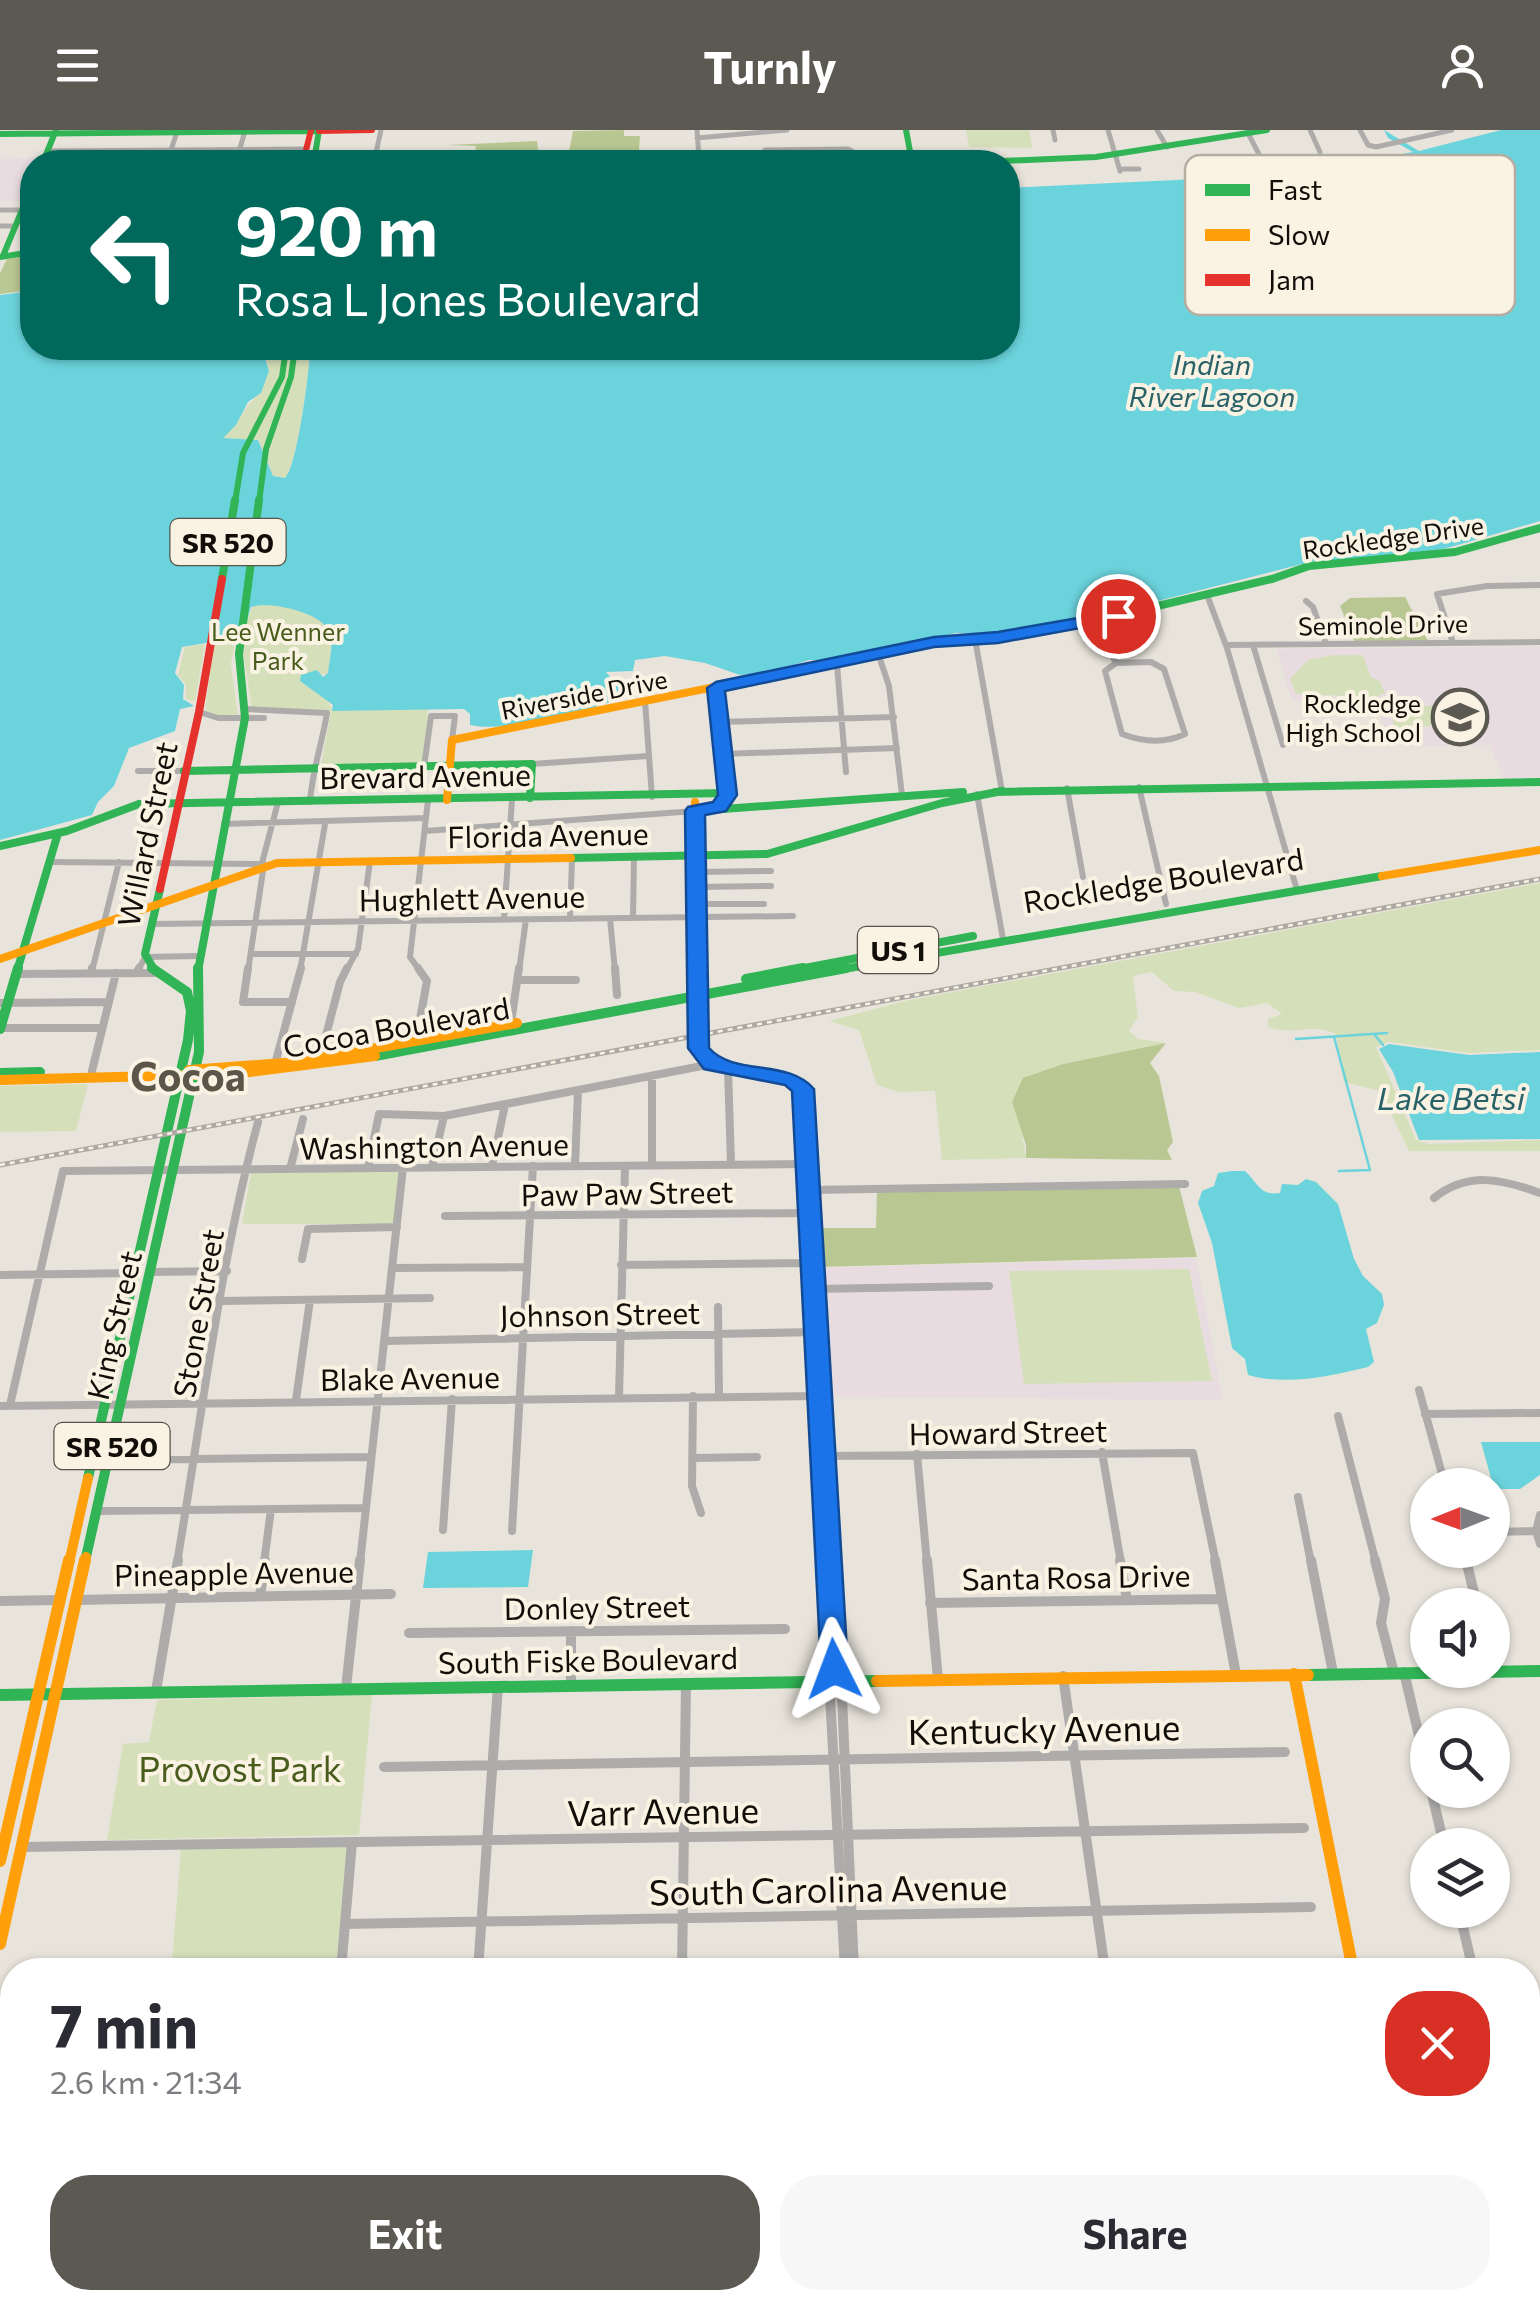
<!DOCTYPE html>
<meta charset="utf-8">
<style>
:root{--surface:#fff;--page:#f7f7f7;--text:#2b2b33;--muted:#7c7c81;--accent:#5c5952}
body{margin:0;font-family:Commissioner,sans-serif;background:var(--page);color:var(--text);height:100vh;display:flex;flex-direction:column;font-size:38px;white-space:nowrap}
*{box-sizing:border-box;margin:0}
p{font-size:32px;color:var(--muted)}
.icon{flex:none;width:55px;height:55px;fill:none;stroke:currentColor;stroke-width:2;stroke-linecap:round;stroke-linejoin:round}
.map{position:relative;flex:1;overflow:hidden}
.details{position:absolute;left:0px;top:1828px;width:1540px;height:352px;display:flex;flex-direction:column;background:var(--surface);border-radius:40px 40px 0 0;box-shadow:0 2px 8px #0004}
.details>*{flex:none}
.guide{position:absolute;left:20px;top:20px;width:1000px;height:210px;border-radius:40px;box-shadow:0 2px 8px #0004;background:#00695c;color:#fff;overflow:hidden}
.needle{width:65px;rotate:269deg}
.controls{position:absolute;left:1410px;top:1338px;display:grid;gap:20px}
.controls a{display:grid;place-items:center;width:100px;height:100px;border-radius:50%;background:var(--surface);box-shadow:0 2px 8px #0004;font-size:50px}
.pin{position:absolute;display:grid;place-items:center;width:85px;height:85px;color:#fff;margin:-42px;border:5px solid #fff;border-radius:50%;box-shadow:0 2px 10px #0007}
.me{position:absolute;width:110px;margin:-55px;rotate:357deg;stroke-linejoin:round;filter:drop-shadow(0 0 8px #0008)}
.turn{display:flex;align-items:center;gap:35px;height:210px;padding:0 50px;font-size:45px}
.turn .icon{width:130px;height:130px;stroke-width:2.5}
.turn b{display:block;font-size:70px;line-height:85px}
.round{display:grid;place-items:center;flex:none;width:105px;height:105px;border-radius:40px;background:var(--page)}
.summary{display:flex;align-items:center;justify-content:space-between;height:170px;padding:0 50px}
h1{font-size:60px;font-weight:700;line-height:75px}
.cta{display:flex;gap:20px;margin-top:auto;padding:20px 50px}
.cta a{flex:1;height:115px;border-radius:40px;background:var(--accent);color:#fff;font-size:40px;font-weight:700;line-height:115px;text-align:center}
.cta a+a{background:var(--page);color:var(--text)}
header{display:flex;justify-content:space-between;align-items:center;height:130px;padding:0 50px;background:var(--accent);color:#fff;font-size:45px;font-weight:700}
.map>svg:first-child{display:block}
</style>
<header><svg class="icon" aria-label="menu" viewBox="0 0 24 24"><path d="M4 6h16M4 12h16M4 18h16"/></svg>Turnly<svg class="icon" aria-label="person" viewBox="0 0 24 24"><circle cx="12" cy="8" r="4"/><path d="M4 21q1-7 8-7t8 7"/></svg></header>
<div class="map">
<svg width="1540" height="2179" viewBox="0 0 1540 2179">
<rect width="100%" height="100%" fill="#e8e4db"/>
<path fill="#e8dce0" d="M36,28L21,71H0V29Z
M1540,516V649L1504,650L1490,615L1400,616L1394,598H1385L1377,577L1362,570H1292L1276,519Z
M1196,1128L1223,1270L828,1267L820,1138Z"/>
<path fill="#d5e0ba" d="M966,0H1029L1032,18L969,17Z
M262,218H310C310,238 297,337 285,348L273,346L258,310L222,308L262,259L268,236Z
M266,473C283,474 323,485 330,503C334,513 329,531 328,543L301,551L324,565L333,581L428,579L423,634L321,635L331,581L252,579L241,507L252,477Z
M235,511L231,534L238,587L214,585L205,580L214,514Z
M205,514L195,571L186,569V555L178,545L185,517Z
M1334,525H1363L1371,547L1380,551L1385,563L1376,567L1296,564L1290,549L1308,530Z
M1440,575L1441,587L1429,596L1396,601L1389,578Z
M1540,753V920L1469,923L1389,912L1376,917L1416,1010L1429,1014L1540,1010V1021H1409L1380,961L1344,952L1336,904C1309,892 1296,907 1268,897V889L1282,884L1267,873L1239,878L1195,862L1174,861L1152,842L1133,846L1138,887L1129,901L1138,909L1166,913L1063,934L1021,997L1026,1028L942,1030L935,961L899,962L877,955L859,900L829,891L909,870Z
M88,954L76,1001L0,1002V956Z
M399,1040L394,1091L390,1094H242L251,1042Z
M1189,1139L1212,1251L1024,1254L1009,1141Z
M372,1565L359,1705L107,1710L123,1614L149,1612L157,1570Z
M347,1715L336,1840H208L172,1832L181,1718Z"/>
<path fill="#b9c792" d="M624,0V6H640L639,20H623V32H466L474,29L476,16L447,15L537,11L539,27H568L573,1Z
M32,125V160L0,164V143L7,129Z
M1405,467L1428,511L1355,512L1340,476L1350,468Z
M1166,913L1150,933L1159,946L1173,1012L1167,1020L1172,1030L1026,1028V1015L1012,972L1023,948L1063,934Z
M1179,1056L1197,1127L817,1137L815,1098H876L877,1060Z
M829,2168L969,2170L968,2179H442V2174Z"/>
<path fill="#6bd3dc" d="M1384,0L1419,21L1501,0H1540V391L1444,419L1371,430L1314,431L1115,482L1001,504L956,503L832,530H809L769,543L740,545L705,533L665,526L635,530L633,541L606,542L623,563L622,567C584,583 510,603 470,595V584L464,579L332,581L333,575L300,551L301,545L317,540L323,547L328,543C329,531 334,513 330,503C322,482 270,471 251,477L242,507L182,517L175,543L184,555L183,569L194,576L180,579L175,601L129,618L114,656L98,672L92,685L0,710V165L32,161V218H262L269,241L261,263L248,272L236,295L223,308L258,310L273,346L285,348C297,338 310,239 310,218H1008V58L1283,45L1413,22L1388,8Z
M1389,914L1469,925L1540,922V1009L1419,1010L1393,942L1379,919Z
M1232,1041H1245C1258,1053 1260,1066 1280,1063L1282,1054L1298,1055L1306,1049L1316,1052L1338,1074L1354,1129L1363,1146L1382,1164L1384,1175L1377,1193L1366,1199L1374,1232L1368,1237C1331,1246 1286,1256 1248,1245L1245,1229L1232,1218L1212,1113L1198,1073L1202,1061L1214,1056L1218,1043Z
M1481,1312H1540V1345L1520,1359H1494Z
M533,1420L528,1457L423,1458L428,1422Z
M993,2168H1335L1334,2179H994Z"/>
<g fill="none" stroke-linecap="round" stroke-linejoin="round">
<path stroke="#6bd3dc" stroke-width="2.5" d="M1374,904L1383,915
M1334,907L1370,1040L1339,1041
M1296,909L1387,903"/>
<path stroke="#aeacaa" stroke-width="5" d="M697,0L699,28L763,26
M1053,0L1055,10
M1108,0L1120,41
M1157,0L1167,17
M1310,0L1320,22
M1360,0L1368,15L1376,17L1452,0
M1249,5L1265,36
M697,8L787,0
M47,21L305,19
M167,32L177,2
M236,32L245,1
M374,32L381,0
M764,32L765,20L848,19L852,21L853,32
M1230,33L1291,27
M1120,39H1139
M0,80H22
M0,96H16"/>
<path stroke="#aeacaa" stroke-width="6" d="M1207,465L1227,518L1297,760
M1306,471L1313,477L1326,514
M1094,491L1116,533
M975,509L1002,661
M1453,513L1437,464L1487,456L1540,455
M1227,515L1540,512
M1253,515L1283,615
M879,526L889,556L902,665
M1151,532L1164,539L1185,604C1164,614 1143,612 1122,604L1105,541L1116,533Z
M837,535L846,642
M716,558L727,663
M645,571L652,667
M246,579L327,583C322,614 312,641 310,672
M199,582L218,588H264
M719,592L894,587
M723,624L897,618
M532,634L648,626
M424,637L431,586H455L452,610
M138,641H184
M1139,657L1166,774
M1067,658L1083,747
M977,664L1003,809
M224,694L426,688
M425,701L695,681
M50,732L264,734L248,841
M262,733L278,672
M696,742L771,741
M696,757L771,756
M696,774H764
M610,788L615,841
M633,788L634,727
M504,789L512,669
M570,789L572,728
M152,794L793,786
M251,824H356
M92,841L119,732
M138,841L145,827L198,826
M300,841L325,694
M346,841L358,819L370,731
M420,841L410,827L428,670
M519,841L526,789"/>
<path stroke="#aeacaa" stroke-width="8" d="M248,838L243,872H292
M615,838L617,865
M137,842L139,838
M91,843L92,838
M17,844L157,843
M520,850H576
M0,873L108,872
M511,893L519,838
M0,898H102
M416,911L427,851L418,838
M320,928L340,852L347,838
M275,934L301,838
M728,939L731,1034
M92,941L116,843
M652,948V1035
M492,1036L505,975
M575,1036L578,961
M432,1037L444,986
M368,1038L379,984L444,986L712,934
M290,1039L303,989
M808,1060L1185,1054
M1434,1068C1468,1041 1502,1049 1540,1063
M445,1086L809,1083
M302,1129L308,1099L397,1097
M621,1135L812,1133
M392,1138L527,1137
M151,1142L227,1141
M0,1145L135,1143
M813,1159L989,1156
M221,1171L430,1168
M718,1177L719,1266
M384,1211L816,1202
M1419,1260L1445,1355
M693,1266L692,1356L701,1383
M619,1267L625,1036
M296,1270L310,1170
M10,1275L63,1041L806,1034
M0,1276L820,1266
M1425,1284L1540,1283
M1338,1286L1376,1433
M1102,1322L1121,1433
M917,1324L927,1433
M824,1326L1193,1323L1216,1433
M693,1328L757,1327
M109,1330L371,1327
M1298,1367L1311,1433
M97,1381L365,1378
M1540,1385L1536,1401L1540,1414
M443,1400L452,1269
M512,1401L533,1036
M1492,1402L1536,1401
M1463,1420L1466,1433
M177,1433C202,1286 219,1136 258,992
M264,1433L271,1379
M360,1433L403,1037"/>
<path stroke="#aeacaa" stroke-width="10" d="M927,1430L938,1549
M1120,1430L1127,1470
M1215,1430L1236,1545
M1311,1430L1333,1543
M1375,1430L1385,1469L1381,1493L1394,1543
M1466,1430L1477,1475
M260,1466L265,1430
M77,1470L391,1464
M0,1471L60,1470
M930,1473L1222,1469
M571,1501V1555
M409,1503L785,1499
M1404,1542L1428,1644
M1063,1546L1105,1840
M835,1551L842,1567L854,1840
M835,1551L830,1565L845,1840
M346,1558L360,1430
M156,1561L178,1430
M384,1637L1285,1622
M1431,1660L1444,1715
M22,1717L1304,1698
M1459,1780L1473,1840
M345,1794L1311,1777
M341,1840L352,1712
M478,1840L498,1556
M682,1840L686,1553
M1528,1955H1540
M1528,2039L1540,2038
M1528,2121H1540
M0,2142H12
M1484,2168L1487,2179
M303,2179L305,2168"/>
<path stroke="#30b455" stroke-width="6" d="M906,0L912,32
M0,4L319,1
M43,32L56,0
M314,32L319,0
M979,32L1096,27L1267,0
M3,126L32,56
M0,127L32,122
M235,372L243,323L282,247L286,218
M259,372L266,319L291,247L295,218"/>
<path stroke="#30b455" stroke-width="8" d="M222,449L235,370
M1013,505L1094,491L1272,449L1309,436L1455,422L1540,398
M184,641L532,634L530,668
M995,662L1540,652
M695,681L963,662
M0,716L67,701L139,674L727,663
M571,728L767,724L942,673L1002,661
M17,841L58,703
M155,841L145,824L160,759
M198,841L245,588L239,524L259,370
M789,841L973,806
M832,841L1382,746"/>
<path stroke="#30b455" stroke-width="10" d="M746,849L803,838
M0,899L18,838
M375,926L846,838
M0,943L40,942
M88,1348L188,910L191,881L187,862L152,838
M86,1427L199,922L198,838"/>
<path stroke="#30b455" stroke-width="12" d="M1308,1545L1540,1541
M0,1565L877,1551
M1421,2168L1423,2179"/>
<path stroke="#ff9f0a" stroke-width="8" d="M447,670L452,610L774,545
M695,672L698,841
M1382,746L1540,720
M0,829L277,733L571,728"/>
<path stroke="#ff9f0a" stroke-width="10" d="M698,838L700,923C732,945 771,939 803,959L817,1226
M189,940L297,932L517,893
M0,950L235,944L375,926
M69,1433L88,1348
M85,1433L86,1427"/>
<path stroke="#ff9f0a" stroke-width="12" d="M1294,1544L1353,1840
M877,1551L1308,1545
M0,1731L69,1430
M0,1814L85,1430"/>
<path stroke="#e5322d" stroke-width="6" d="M319,1L372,0
M303,32L311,0"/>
<path stroke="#e5322d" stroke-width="8" d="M774,545L934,512L1013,505
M160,759L199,582L222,449"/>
<path stroke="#e5322d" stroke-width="10" d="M817,1226L828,1433"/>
<path stroke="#e5322d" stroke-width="12" d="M828,1430L835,1551"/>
<g stroke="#aca8a4" stroke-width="5">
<path id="rail" d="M0,1035L1540,749"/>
</g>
<use href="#rail" stroke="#faf2e3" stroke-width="2.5" stroke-dasharray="5" stroke-linecap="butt"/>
</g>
<path fill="#1a73e8" stroke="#114b97" stroke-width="2.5" d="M1118,481L1124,483V490L998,513L934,517L725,561L737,665L726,681L705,685L709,918C735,947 787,928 814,959L848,1539L844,1546H825L821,1539L792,961L785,955L704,939L688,918L685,681L688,677L713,672L718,665L707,558L716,552L934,507L998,502Z"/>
<defs>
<g id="school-ring" transform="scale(2.875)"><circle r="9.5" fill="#faf2e3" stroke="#5c5952" stroke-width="1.5"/><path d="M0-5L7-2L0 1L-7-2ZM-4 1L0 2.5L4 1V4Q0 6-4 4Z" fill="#5c5952"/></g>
</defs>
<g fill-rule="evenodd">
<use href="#school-ring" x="1460" y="587"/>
</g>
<g text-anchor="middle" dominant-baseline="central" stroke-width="8" stroke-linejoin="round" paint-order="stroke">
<g font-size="25" fill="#110e09" stroke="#faf2e3">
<text transform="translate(1393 407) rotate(-8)">Rockledge Drive</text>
<text transform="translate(1383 494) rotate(-1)">Seminole Drive</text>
<text transform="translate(584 564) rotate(-11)">Riverside Drive</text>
</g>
<g font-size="25" fill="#485c1c" stroke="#faf2e3">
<text x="278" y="501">Lee Wenner<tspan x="278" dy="29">Park</tspan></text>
</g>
<g font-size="25" fill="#110e09" stroke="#faf2e3" text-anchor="end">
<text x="1421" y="573">Rockledge<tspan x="1421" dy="29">High School</tspan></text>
</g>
<g font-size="28" font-style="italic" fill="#286269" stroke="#faf2e3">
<text x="1212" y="234">Indian<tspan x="1212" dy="32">River Lagoon</tspan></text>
</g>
<g fill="#faf2e3" stroke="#57524a" stroke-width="2.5">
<rect x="170.5" y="389" width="115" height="46" rx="8"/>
<rect x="858" y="797" width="80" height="46" rx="8"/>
<rect x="54.5" y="1293" width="115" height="46" rx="8"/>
</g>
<g font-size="28" font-weight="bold" fill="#110e09">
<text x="228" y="412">SR 520</text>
<text x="898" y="820">US 1</text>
<text x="112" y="1316">SR 520</text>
</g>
<g font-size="30" fill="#110e09" stroke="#faf2e3">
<text transform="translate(425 645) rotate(-1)">Brevard Avenue</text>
<text transform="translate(146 704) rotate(-78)">Willard Street</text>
<text transform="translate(548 704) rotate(-1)">Florida Avenue</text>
<text transform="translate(1163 749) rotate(-9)">Rockledge Boulevard</text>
<text transform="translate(472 767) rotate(-1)">Hughlett Avenue</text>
<text transform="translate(396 896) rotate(-10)">Cocoa Boulevard</text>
<text transform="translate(434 1015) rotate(-1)">Washington Avenue</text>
<text transform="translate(627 1062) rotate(-1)">Paw Paw Street</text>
<text transform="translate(197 1183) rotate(-80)">Stone Street</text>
<text transform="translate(600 1183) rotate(-1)">Johnson Street</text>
<text transform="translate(113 1195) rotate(-77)">King Street</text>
<text transform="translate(410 1247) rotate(-1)">Blake Avenue</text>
<text transform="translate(1008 1301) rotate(-1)">Howard Street</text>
<text transform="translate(234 1442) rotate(-1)">Pineapple Avenue</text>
<text transform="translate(1076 1446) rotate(-1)">Santa Rosa Drive</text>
<text transform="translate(597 1476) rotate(-1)">Donley Street</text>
<text transform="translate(588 1529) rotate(-1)">South Fiske Boulevard</text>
</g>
<g font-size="32" font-style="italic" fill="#286269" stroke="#faf2e3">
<text x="1451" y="967">Lake Betsi</text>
</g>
<g font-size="35" fill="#110e09" stroke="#faf2e3">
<text transform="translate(1044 1598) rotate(-1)">Kentucky Avenue</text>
<text transform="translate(663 1680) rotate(-1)">Varr Avenue</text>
<text transform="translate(828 1758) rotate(-1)">South Carolina Avenue</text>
</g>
<g font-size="35" fill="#485c1c" stroke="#faf2e3">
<text x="240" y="1637">Provost Park</text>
</g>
<g font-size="40" font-weight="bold" fill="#5c5549" stroke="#faf2e3">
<text x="188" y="944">Cocoa</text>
</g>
</g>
<rect x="1185" y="25" width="330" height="160" rx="15" fill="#faf2e3" stroke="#b4aea2" stroke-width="2.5"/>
<rect x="1205" y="54" width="45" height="12" fill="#30b455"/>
<rect x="1205" y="99" width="45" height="12" fill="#ff9f0a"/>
<rect x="1205" y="144" width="45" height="12" fill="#e5322d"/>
<g font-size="28" fill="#110e09">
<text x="1268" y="70">Fast</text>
<text x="1268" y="115">Slow</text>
<text x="1268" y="160">Jam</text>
</g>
</svg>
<div class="controls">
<a><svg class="needle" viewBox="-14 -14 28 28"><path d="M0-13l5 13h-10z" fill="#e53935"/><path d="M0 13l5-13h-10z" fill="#7c7c81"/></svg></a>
<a><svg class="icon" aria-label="sound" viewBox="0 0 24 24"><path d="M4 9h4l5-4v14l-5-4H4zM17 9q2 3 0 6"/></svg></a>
<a><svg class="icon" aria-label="search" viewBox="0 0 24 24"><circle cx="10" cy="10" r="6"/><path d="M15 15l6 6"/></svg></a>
<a><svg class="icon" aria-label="layers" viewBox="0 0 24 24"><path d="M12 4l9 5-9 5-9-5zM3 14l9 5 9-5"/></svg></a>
</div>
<div class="pin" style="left:1118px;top:486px;background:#d93025"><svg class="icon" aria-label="arrive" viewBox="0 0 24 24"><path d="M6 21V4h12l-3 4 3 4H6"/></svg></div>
<svg class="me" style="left:834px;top:1539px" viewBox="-20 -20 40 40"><path d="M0-17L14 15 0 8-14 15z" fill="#1a73e8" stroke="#fff" stroke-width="4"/></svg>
<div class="guide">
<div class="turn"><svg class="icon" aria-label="left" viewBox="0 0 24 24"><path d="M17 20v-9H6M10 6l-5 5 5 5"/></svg><div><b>920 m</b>Rosa L Jones Boulevard</div></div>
</div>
<section class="details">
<div class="summary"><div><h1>7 min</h1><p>2.6 km · 21:34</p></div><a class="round" style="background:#d93025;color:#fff"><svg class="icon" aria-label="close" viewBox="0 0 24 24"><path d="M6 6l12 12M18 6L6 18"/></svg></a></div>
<div class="cta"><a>Exit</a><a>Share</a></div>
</section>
</div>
